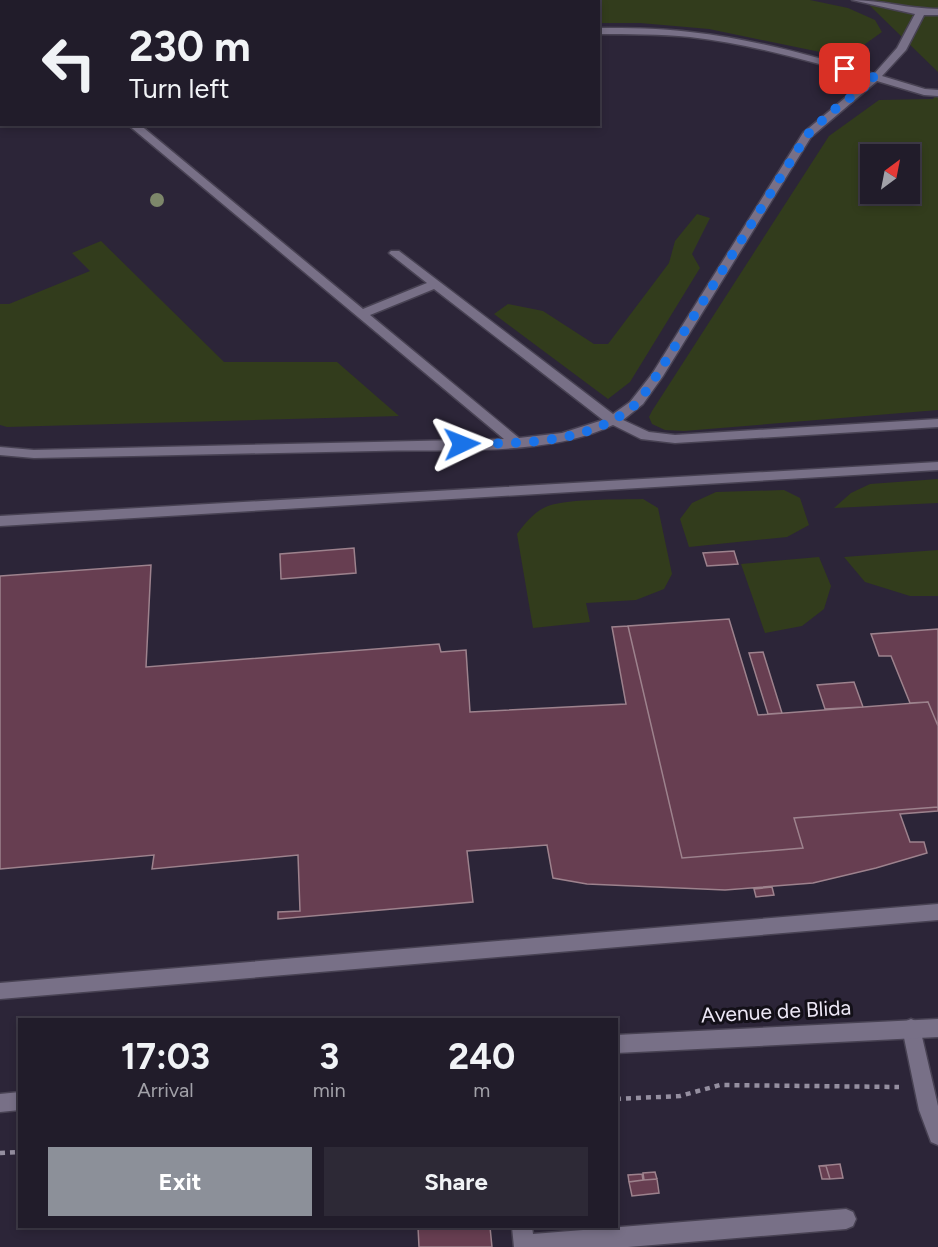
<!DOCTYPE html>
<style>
:root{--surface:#211c2a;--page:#2d2936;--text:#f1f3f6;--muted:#a2a1a8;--line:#3e3a47;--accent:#8c9099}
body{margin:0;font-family:Figtree,sans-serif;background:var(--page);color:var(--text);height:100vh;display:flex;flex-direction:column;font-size:22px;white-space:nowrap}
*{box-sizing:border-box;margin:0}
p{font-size:20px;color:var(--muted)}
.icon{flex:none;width:33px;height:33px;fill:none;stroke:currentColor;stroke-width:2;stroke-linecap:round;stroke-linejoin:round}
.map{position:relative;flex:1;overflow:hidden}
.details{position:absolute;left:18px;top:1018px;width:600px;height:210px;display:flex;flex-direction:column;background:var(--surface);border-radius:0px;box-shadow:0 3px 9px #0003,0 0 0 2px var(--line)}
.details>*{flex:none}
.top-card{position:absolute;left:0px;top:0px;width:600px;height:126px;box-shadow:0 3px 9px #0003,0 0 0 2px var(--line);background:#211c2a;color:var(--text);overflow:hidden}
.needle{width:39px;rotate:32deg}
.fabs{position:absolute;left:860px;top:144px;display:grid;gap:12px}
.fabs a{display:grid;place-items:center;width:60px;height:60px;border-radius:0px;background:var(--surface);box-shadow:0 3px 9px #0003,0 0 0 2px var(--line);font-size:30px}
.pin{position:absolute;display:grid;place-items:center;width:51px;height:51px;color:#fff;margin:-26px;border-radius:12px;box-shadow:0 3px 9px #0006}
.me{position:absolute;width:66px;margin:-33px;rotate:88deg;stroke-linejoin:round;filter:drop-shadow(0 0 4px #0008)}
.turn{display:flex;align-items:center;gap:21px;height:126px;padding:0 30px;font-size:27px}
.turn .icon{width:78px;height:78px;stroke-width:2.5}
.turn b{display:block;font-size:42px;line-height:51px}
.eta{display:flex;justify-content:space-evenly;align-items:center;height:102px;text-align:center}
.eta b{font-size:36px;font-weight:700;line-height:42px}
.cta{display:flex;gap:12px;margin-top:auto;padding:12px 30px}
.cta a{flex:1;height:69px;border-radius:0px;background:var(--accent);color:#fff;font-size:24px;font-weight:700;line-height:69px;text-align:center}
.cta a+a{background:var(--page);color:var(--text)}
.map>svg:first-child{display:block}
</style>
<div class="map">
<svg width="938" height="1247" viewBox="0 0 938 1247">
<rect width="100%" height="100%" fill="#2c2538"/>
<path fill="#323c1c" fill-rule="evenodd" d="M470,0H810L848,8L875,20L882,32L861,47L825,53L709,29L640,23H599L598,2Z
M864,0H938V72Z
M938,92V410L684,431L665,430L652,424L649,417L652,411L829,136L879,100L933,99ZM870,154H909V194H870Z
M697,214L710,218L692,254L700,268L630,382L608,399L494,314L508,304L543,311L594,344H608L669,263L675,241Z
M101,241L224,362H337L399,416L7,427L0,425V304H9L90,271L72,253Z
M938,479V503L834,508L851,493L870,484Z
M784,490L800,498L809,525L787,537L689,547L680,519L692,503L716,492Z
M643,499L658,508L672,574L664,589L636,600L586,603L590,622L533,628L517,534C525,523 535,511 548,506C572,498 617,500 643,499Z
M938,550V596H910L865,582L844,557Z
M819,557L831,586L824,609L802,626L765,633L741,564Z"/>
<path fill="#673e51" stroke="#9d828d" stroke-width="1.5" d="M354,548L356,573L281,579L280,554Z
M734,551L738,564L707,566L703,553Z
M151,565L146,667L439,644L441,652L466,650L470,712L626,704L612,627L628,626L682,858L803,848L794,818L938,807V811L900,814L910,842H924L927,853L876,868L813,883L725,890L587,884L553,878L547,845L467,851L473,902L278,919V912L300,911L298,855L152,869L154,855L0,869V576Z
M729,619L758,715L928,702L938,726V807L794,818L803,848L682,858L628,626Z
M938,629V726L928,702L910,703L891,656H879L871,634Z
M763,652L782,713L768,714L749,653Z
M854,682L863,707L825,709L817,685Z
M772,887L774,895L756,897L754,889Z
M840,1164L843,1178L830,1179L826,1166H819Z
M819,1166H826L830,1179H822Z
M655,1172L657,1179L644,1180L643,1173Z
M643,1173L644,1180L657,1179L659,1193L632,1196L629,1182L643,1180Z
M642,1174L643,1180L629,1182L628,1175Z
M418,1227H490L492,1247H419Z"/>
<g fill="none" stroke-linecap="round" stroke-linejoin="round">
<g stroke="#484253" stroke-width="3">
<path id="lane" d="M59,0H73L58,2Z
M222,0H235L236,2H223Z
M260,0H270L259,2Z
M852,0C881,0 909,9 938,9V15H924L906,50L882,76L925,89L938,90V96L924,95L877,81L811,137L663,376L643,404L623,420L649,432L675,435L938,419V427L675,443L641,439L613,425C548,457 446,449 375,451C261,453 148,456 34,458L0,455V447L34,450L504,439L127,124H139L363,309L427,283L389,253L391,251H399L613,414L630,402L652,374L803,133L869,78C810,61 751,44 690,37C660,34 629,34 598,34V28C629,28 660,28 690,32C753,39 814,56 874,74L897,48L915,14ZM434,289L603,420L562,433L519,438L370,315Z
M0,13L2,14V20L0,19Z
M938,462V470L0,526V516Z
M938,904V920L0,999V983Z
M911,1019L918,1022L920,1028L938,1106V1145L931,1142L919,1110L902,1028L904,1022Z
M846,1209L853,1212L856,1219L853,1226L846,1229L628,1247H514L512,1227H532L533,1234Z"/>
</g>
<g stroke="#484253" stroke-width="3">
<path id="street" d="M938,1019V1037L616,1053V1035Z
M20,1092V1110L0,1112V1094Z"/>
</g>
<path stroke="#958fa0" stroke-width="4.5" stroke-dasharray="5 5" stroke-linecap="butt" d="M616,1099L680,1096L720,1085L899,1087
M0,1153L20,1152"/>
<use href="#lane" fill="#787087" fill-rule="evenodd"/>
<use href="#street" fill="#787087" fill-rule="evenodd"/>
</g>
<circle fill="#7d876a" cx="157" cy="200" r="7"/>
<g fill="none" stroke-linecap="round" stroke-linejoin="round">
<path stroke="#1a73e8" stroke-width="10" stroke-dasharray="0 18" d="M462,444C518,443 585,445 631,408C641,401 649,386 657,375L807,135L830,113L876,78L845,69"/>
</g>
<g text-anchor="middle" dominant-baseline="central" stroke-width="6" stroke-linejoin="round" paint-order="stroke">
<g font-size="21" fill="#ede8f6" stroke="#131018">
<text transform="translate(776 1011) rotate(-3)">Avenue de Blida</text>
</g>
</g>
</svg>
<div class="fabs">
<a><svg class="needle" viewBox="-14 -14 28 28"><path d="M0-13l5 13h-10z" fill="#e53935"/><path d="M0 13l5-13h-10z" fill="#a2a1a8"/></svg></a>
</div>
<div class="pin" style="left:845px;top:69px;background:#d93025"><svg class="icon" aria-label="arrive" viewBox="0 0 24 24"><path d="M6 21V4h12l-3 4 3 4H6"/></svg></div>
<svg class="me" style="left:462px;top:444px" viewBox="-20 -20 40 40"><path d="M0-17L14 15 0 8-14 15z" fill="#1a73e8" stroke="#fff" stroke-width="4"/></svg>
<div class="top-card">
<div class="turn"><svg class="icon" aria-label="left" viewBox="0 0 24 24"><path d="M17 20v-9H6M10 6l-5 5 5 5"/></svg><div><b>230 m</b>Turn left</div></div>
</div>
<section class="details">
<div class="eta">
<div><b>17:03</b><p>Arrival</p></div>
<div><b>3</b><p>min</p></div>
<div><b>240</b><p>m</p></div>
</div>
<div class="cta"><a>Exit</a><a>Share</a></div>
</section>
</div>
